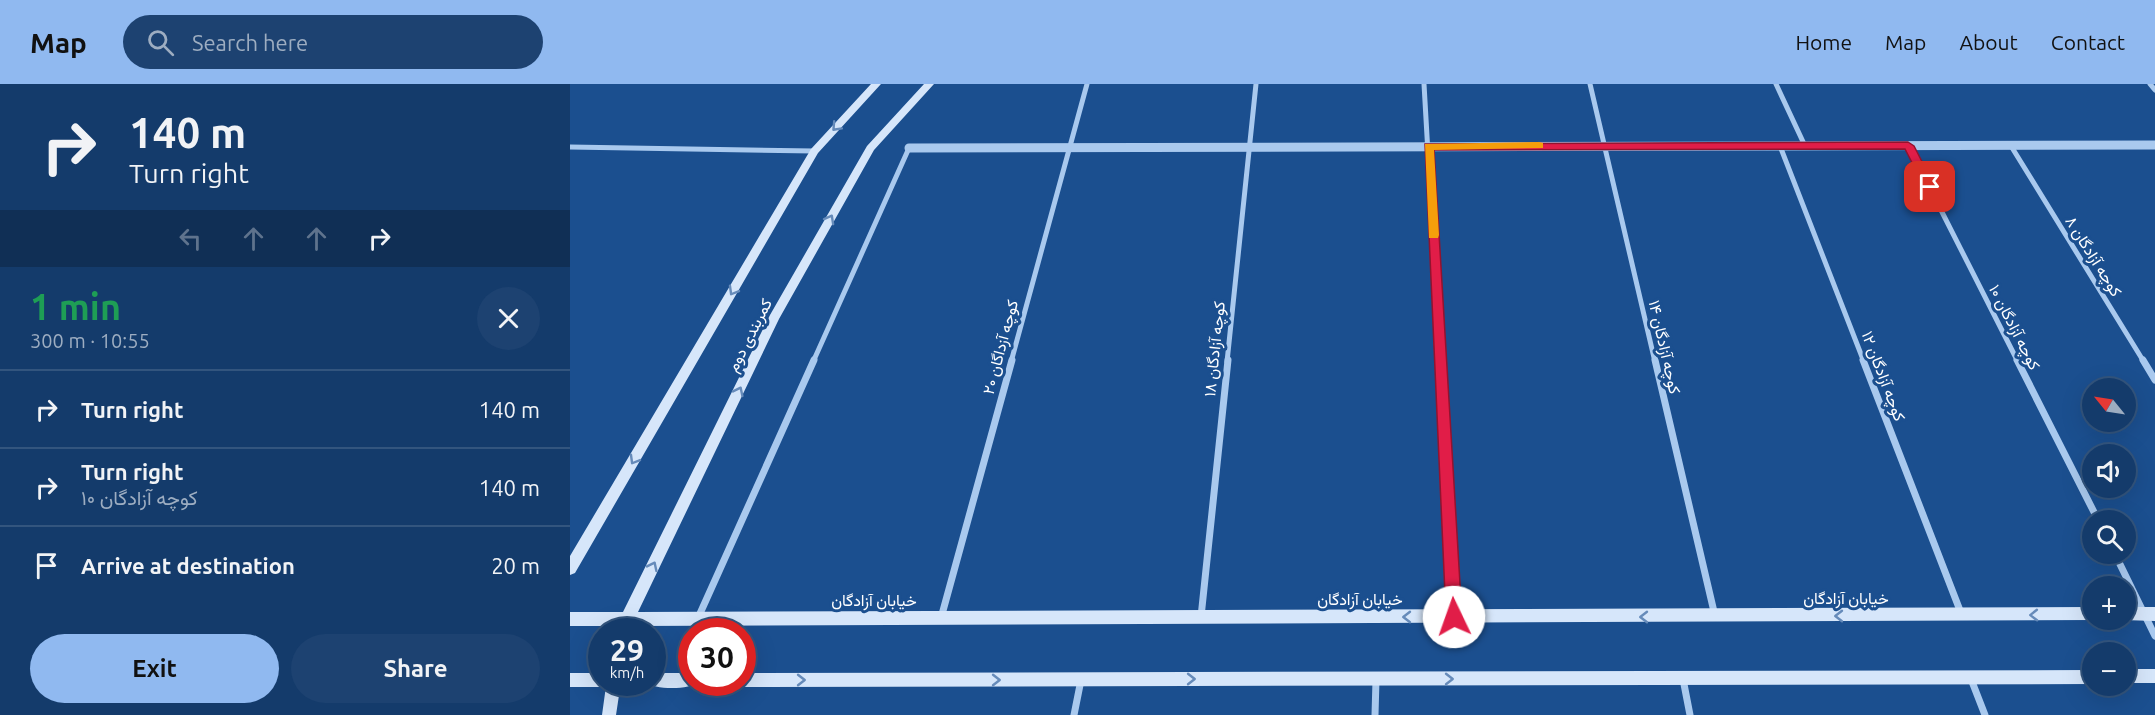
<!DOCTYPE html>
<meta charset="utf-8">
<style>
:root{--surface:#143b6b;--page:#1d4271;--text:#f1f3f6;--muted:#9dadc1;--line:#33557e;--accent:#90b9f0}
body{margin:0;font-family:Ubuntu,Vazirmatn,sans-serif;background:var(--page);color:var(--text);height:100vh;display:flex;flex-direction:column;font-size:22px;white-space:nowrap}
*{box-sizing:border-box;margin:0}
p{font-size:20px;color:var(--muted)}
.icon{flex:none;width:33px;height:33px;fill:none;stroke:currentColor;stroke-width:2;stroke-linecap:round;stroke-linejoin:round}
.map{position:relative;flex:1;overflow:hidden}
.sheet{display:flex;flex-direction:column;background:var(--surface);width:570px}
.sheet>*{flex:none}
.guide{background:#143b6b;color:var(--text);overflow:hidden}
.needle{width:39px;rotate:300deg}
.controls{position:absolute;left:1512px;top:294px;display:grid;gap:12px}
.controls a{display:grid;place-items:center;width:54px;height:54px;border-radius:50%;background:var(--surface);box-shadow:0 6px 24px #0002,0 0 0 2px var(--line);font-size:30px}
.speed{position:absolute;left:18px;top:534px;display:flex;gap:12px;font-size:30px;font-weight:700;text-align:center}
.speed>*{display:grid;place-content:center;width:78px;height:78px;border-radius:50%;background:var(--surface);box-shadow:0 6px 24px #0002,0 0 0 2px var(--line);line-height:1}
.speed small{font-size:15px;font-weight:400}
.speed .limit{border:9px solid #d22;background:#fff;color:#111}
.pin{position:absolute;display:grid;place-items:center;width:51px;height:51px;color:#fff;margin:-26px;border-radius:12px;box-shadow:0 3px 9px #0006}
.me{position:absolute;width:66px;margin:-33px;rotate:357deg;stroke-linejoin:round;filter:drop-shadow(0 0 4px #0008)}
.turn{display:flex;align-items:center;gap:21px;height:126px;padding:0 30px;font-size:27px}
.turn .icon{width:78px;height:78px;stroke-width:2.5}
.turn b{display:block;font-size:42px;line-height:51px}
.lanes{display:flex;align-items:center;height:57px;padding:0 30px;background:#0003;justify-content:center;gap:30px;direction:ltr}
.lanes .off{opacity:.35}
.round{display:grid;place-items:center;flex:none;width:63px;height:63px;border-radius:32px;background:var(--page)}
.overview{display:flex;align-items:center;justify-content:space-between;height:102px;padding:0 30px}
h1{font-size:36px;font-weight:600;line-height:45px;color:#1e9e55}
.cta{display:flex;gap:12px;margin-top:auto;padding:12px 30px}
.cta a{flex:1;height:69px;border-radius:36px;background:var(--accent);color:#111;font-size:24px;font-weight:600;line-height:69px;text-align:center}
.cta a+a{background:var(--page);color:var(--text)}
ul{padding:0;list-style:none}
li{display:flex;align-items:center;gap:18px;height:78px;padding:0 30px;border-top:2px solid var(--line)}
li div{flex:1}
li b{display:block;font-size:22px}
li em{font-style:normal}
header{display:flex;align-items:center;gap:36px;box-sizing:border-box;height:84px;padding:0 30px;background:var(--accent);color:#111}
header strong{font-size:28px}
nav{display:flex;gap:33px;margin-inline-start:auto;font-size:21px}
.search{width:420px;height:54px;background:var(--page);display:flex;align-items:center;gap:15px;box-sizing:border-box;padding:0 21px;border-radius:33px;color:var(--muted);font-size:22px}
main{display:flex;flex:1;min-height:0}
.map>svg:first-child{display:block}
</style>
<header>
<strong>Map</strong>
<div class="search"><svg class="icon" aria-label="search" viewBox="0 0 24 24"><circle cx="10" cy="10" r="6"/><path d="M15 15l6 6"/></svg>Search here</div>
<nav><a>Home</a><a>Map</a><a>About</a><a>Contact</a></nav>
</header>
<main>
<section class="sheet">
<div class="guide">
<div class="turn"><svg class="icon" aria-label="right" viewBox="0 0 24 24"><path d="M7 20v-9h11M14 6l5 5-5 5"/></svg><div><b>140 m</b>Turn right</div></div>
<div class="lanes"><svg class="icon off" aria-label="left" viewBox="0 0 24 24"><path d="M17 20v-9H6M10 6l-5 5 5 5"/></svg><svg class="icon off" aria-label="ahead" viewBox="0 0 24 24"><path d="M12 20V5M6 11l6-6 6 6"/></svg><svg class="icon off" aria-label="ahead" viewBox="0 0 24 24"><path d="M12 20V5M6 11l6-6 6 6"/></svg><svg class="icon" aria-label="right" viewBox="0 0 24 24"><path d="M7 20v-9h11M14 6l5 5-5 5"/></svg></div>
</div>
<div class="overview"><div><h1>1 min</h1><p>300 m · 10:55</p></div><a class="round"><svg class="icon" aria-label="close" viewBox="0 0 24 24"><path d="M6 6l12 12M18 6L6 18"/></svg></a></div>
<ul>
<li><svg class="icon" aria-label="right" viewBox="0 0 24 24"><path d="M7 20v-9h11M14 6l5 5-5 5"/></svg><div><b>Turn right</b></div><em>140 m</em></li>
<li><svg class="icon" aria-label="right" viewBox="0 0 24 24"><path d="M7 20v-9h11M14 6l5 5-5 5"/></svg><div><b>Turn right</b><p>کوچه آزادگان ۱۰</p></div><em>140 m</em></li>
<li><svg class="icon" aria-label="arrive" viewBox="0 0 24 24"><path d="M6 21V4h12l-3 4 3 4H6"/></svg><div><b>Arrive at destination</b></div><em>20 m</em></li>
</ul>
<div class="cta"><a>Exit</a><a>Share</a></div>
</section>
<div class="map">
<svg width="1585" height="631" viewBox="0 0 1585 631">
<rect width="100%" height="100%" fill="#1b4f8f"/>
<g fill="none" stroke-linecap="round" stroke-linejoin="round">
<path stroke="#a9c9ee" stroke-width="5" d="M854,0L870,278
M1020,0L1085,278
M1206,0L1235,62
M1580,0L1585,6
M1338,61L1448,278
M1210,62L1294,278
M1441,62L1574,278
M0,63L244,67
M243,278L339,64
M441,278L517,0
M657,278L686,0"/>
<path stroke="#a9c9ee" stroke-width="7" d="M870,276L884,533
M1085,276L1145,532
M1293,276L1391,529
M1447,276L1528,436
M1573,276L1585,296
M1545,470L1585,552
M631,533L658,276
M128,534L244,276
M371,534L442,276
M1113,595L1120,631
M1401,595L1415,631
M504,631L511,596
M805,631L806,596"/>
<path stroke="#a9c9ee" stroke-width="9" d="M339,64L1585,61"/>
<path fill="#d6e6fa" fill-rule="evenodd" d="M301,0H311L248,69L5,489L0,491V472L241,65Z
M354,0H364L304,66L209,235L68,528L1522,523V536H1525L63,542L61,548H47L48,542H0V528H53L200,231L297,62Z
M1556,523H1585V537L1553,536H1556Z
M1556,585H1585V599H1556Z
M1522,586V600L172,603L166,598H172V589Z
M0,589H32V598H51L46,631H32L36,602L32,603H0Z
M82,589H122V598H128C121,606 83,606 76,598H82Z"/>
</g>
<defs><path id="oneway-chevron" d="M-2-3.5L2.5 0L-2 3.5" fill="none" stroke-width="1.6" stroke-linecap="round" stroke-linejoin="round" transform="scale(1.5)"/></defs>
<g stroke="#668bba">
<use href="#oneway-chevron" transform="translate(266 43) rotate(133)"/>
<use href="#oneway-chevron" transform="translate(260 135) rotate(-61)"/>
<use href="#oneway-chevron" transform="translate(163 207) rotate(120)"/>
<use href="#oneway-chevron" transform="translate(169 307) rotate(-64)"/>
<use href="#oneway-chevron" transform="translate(64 376) rotate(120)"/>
<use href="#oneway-chevron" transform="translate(83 482) rotate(-64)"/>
<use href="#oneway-chevron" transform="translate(1464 531) rotate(179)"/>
<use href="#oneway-chevron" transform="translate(1269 532) rotate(180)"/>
<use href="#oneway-chevron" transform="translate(837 533) rotate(180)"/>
<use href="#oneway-chevron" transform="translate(1074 533) rotate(180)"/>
<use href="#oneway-chevron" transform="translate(621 595)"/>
<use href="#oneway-chevron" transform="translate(879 595)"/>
<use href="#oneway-chevron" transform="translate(231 596)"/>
<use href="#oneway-chevron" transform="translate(426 596)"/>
</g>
<path fill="#e11d48" stroke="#92132f" stroke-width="1.5" d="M1338,58L1344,62L1365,103L1364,106H1356L1335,65L864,66L892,533L890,538L884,541L879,538L876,533L855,60Z"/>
<path fill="#f59e0b" d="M969,58L973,59V64L864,66L869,151L868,154H859L855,60Z"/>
<g text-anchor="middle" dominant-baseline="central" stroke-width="6" stroke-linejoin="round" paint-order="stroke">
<g font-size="16" fill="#fff" stroke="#1b4f8f">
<text transform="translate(1524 172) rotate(58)">کوچه آزادگان ۸</text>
<text transform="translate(1445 243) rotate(63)">کوچه آزادگان ۱۰</text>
<text transform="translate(179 251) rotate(-63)">کمربندی دوم</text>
<text transform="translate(430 263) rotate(-75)">کوچه آزداگان ۲۰</text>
<text transform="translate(1095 263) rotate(77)">کوچه آزادگان ۱۴</text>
<text transform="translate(644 265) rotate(-84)">کوچه آزادگان ۱۸</text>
<text transform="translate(1314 292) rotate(69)">کوچه آزادگان ۱۲</text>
<text x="1276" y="514">خیابان آزادگان</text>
<text x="790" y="515">خیابان آزادگان</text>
<text x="304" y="516">خیابان آزادگان</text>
</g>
</g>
</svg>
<div class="controls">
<a><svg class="needle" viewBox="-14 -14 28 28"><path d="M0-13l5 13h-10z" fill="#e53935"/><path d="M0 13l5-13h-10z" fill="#9dadc1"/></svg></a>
<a><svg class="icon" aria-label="sound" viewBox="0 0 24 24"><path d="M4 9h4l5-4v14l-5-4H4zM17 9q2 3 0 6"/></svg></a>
<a><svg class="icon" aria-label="search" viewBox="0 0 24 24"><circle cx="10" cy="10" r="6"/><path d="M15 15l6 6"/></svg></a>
<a>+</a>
<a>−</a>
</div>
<div class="speed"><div>29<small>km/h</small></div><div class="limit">30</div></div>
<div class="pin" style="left:1360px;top:103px;background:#d93025"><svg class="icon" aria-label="arrive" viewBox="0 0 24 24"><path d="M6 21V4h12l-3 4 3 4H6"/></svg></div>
<svg class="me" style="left:884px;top:533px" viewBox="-20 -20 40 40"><circle r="19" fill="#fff"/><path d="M0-13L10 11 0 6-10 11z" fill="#e11d48"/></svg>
</div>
</main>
